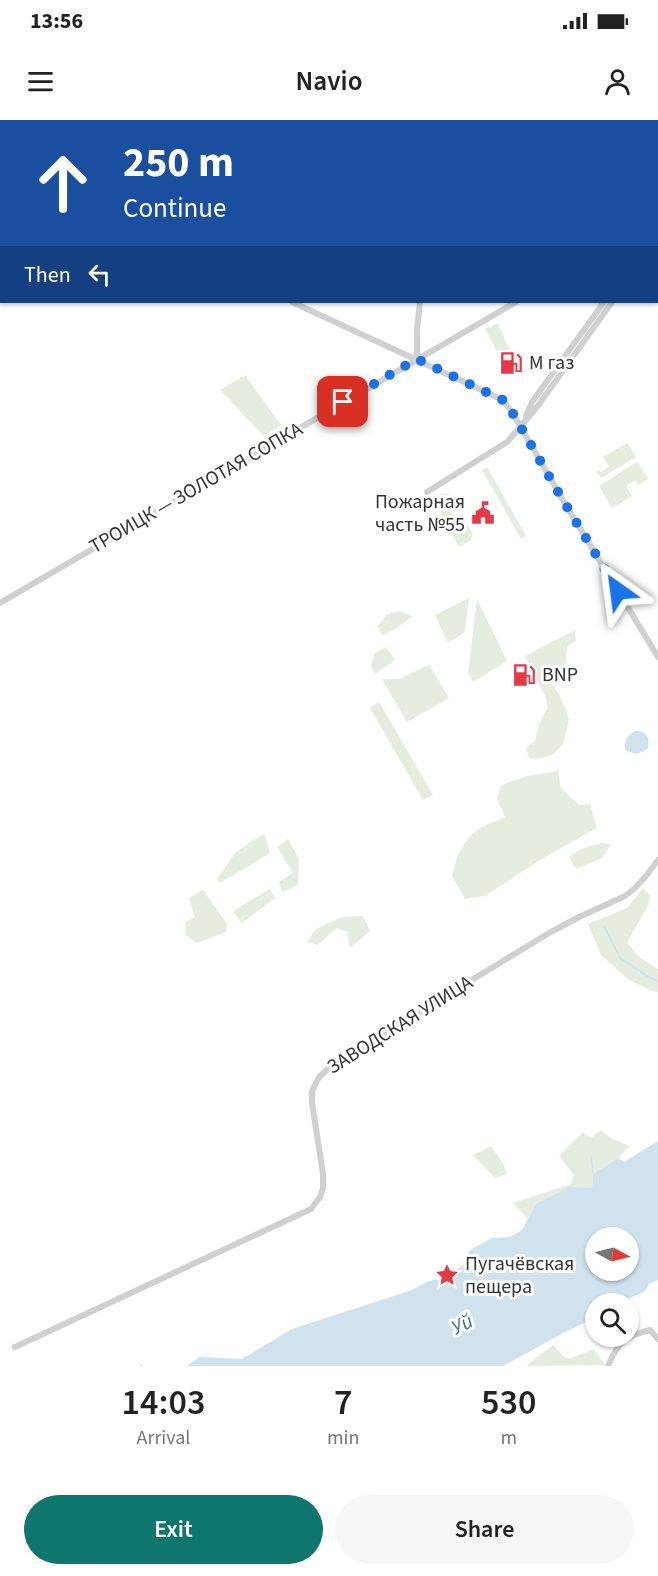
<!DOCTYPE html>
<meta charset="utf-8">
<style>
:root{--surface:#fff;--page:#f6f6f6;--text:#222;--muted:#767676;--accent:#0f766e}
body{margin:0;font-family:"Source Sans 3",sans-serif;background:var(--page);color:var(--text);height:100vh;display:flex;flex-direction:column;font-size:22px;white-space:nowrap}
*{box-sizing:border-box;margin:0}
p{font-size:20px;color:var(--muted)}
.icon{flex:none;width:33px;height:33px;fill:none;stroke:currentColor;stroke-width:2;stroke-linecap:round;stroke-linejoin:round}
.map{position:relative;height:1246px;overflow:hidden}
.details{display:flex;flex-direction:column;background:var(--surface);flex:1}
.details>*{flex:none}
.top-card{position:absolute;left:0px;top:0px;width:658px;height:183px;box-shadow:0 2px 4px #0004;background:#1a4fa0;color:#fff;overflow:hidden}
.needle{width:39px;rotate:97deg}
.buttons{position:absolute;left:585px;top:1107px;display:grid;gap:12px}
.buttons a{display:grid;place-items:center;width:54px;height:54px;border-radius:50%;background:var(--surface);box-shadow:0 2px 4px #0004;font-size:30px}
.pin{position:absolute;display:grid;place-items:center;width:51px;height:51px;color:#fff;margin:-26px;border-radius:12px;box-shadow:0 3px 9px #0006}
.me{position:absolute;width:66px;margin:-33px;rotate:329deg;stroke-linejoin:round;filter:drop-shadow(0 0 4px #0008)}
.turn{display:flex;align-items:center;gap:21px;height:126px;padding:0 24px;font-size:27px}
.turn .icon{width:78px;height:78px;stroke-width:2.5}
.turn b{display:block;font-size:42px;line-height:51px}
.then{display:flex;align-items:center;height:57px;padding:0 24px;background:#0003;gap:12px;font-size:22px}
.eta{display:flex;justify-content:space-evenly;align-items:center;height:102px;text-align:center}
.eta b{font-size:36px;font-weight:600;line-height:42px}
.cta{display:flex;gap:12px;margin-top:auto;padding:12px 24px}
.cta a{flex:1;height:69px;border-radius:36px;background:var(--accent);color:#fff;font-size:24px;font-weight:600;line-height:69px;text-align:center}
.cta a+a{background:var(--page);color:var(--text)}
.status{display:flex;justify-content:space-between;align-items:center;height:42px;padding:0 30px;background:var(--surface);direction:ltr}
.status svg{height:16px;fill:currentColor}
header{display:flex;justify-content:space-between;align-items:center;height:78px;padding:0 24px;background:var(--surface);font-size:27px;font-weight:600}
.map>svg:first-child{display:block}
</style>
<div class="status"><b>13:56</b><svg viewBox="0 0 49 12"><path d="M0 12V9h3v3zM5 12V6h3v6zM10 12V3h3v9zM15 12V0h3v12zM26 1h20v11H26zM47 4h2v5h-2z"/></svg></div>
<header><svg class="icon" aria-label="menu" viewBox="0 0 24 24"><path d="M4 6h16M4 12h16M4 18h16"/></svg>Navio<svg class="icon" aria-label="person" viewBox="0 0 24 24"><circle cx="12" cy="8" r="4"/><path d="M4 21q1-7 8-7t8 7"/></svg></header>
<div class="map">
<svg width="658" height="1246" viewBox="0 0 658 1246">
<rect width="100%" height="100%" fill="#fff"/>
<path fill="#e6ecdf" d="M498,203L511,234L501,239L500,236L503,234L501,230L497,231L485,209Z
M245,255L281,305L264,316L220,270Z
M627,323L636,337L601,358L596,352L599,350L601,352L609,347L603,337Z
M637,342L648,359L638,365L635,360L626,366L632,376L612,388L599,366Z
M487,347L526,416L521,419L482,350Z
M444,373L445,375L448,373L451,377L444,381L456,401L462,397L473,414L470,421L459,427L438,387L440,374Z
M469,478L465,512L448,523L435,495Z
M477,479L507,541L473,562L468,553Z
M398,491L413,496L394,510L382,516L378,506L386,495Z
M575,510L576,521L567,527L565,547L553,545L551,562L561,578L569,599L563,624L552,635L538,639L529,638L526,628L535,621L539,604L548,587L546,578L525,536Z
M386,527L395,540L375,554L371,546L374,534Z
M429,545L449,578L407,602L382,559H398Z
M379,582L433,675L423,680L370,588Z
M558,651L561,668L579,685L590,684L597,708L540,740L485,776L465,779L452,756C456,737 464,717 482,707C489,703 498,701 505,697L497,678L501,665L527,656Z
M265,714L270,733L220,763L217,759L235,733L255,719Z
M288,719L299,739L298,765L282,772L279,762L293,753L277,727Z
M601,723L611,724L602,738L576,749L569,737L581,729Z
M643,768L650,775L649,784L627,822L640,838L658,849V872L652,871L629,860L601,835L588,804L627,788Z
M270,769L275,778L242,803L233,791Z
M203,770L227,804L226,812L197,823L185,815L186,802L195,797L189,778Z
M363,796L370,811L350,828L347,812L336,808L318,825L307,822L316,809L341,797Z
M600,1010L611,1018L630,1026L618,1038L593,1054L592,1069L536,1084L528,1099L513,1083L571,1064L574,1055L559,1036L583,1012L591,1018Z
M491,1026L504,1045L507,1054L495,1058L473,1035Z
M553,1225L565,1238H571L594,1229L605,1245L526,1246Z"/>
<path fill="#cfe2ee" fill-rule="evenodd" d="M635,611C647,610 650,618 648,628C640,635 633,635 625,629C624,621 628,615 635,611Z
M658,1021V1160L649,1164L644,1172L632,1177L621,1183L596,1184L595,1198L563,1213L503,1246H187L199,1237L242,1239L292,1209L412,1170C423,1164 434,1156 447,1161L449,1159L452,1152L462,1146L470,1130L492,1118L510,1117L522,1110L536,1084L569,1067L592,1068L593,1054L618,1038L624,1042ZM596,1118H628V1150H596Z"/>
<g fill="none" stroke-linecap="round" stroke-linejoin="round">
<path stroke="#cfe2ee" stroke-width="1.5" d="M604,806L620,838L649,857L658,861
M591,1036L593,1053
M141,1245L142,1246"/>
<path stroke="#d0d0d0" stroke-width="6" d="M215,0L216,2
M420,0L421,2
M511,0V2
M105,2L108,0
M201,2L204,0
M338,2L341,0
M463,2L466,0
M614,2L616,0
M0,44H2
M657,88H658
M657,103H658
M657,121L658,120
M657,129L658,128
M292,182L503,280L512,292L561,377L658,537
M417,239V210L420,182
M526,296L532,282L604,182
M427,372L507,322L537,287L612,182
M0,483L516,182
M15,1227L311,1089L320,1077L323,1068V1054L312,983V971L319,957L332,945L549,813L577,798L625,776L635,768L646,756L658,740
M608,1246C618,1222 625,1216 650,1210L658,1219"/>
</g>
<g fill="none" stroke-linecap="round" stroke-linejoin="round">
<path stroke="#1a73e8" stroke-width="10" stroke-dasharray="0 18" d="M343,282L417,239L503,280L512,292L561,377L618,471"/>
</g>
<defs>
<g id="fuel-bare" transform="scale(1.8)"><path d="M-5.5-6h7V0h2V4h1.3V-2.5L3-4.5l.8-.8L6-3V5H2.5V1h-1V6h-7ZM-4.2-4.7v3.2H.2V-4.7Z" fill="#e63946" stroke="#fff" stroke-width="2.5" paint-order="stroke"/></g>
<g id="civic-bare" transform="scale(1.8)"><path d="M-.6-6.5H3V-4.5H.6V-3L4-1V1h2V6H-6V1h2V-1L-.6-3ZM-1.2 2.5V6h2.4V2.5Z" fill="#e63946" stroke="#fff" stroke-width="2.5" paint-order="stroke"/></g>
<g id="sight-bare" transform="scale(1.8)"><path d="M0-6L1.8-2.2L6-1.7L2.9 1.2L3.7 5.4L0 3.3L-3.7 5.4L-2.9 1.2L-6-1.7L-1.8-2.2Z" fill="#e63946" stroke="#fff" stroke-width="2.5" paint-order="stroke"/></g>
</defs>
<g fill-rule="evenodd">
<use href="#fuel-bare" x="511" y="243"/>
<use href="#civic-bare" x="483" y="393"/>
<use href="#fuel-bare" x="524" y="555"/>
<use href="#sight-bare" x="447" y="1155"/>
</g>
<g text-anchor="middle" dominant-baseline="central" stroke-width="6" stroke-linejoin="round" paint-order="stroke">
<g font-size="20" fill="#333" stroke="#fff" text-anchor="start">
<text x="529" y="243">М газ</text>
<text x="465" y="382" text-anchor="end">Пожарная<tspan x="465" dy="23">часть №55</tspan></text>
<text x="542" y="555">BNP</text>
<text x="465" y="1144">Пугачёвская<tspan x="465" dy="23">пещера</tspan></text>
</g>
<g font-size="20" fill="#333" stroke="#fff">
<text transform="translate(196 368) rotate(-30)">ТРОИЦК — ЗОЛОТАЯ СОПКА</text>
<text transform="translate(400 905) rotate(-32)">ЗАВОДСКАЯ УЛИЦА</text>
</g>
<g font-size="21" font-style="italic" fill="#3f7597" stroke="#fff">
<text transform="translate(462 1204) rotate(-27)">Уй</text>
</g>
</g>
</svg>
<div class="buttons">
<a><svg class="needle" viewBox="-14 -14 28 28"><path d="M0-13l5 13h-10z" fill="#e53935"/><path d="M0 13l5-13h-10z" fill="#767676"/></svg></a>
<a><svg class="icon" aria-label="search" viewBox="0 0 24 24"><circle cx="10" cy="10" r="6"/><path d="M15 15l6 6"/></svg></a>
</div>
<div class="pin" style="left:343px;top:282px;background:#d93025"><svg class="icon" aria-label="arrive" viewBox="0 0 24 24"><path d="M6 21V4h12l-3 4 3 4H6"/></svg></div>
<svg class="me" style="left:618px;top:471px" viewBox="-20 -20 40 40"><path d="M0-17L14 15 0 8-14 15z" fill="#1a73e8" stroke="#fff" stroke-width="4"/></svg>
<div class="top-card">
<div class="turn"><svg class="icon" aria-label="ahead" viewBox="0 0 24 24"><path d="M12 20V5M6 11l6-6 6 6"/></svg><div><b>250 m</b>Continue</div></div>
<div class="then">Then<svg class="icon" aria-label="left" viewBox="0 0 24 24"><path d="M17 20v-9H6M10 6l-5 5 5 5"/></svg></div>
</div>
</div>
<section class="details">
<div class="eta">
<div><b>14:03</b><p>Arrival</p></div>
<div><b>7</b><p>min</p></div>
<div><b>530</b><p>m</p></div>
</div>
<div class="cta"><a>Exit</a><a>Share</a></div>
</section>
